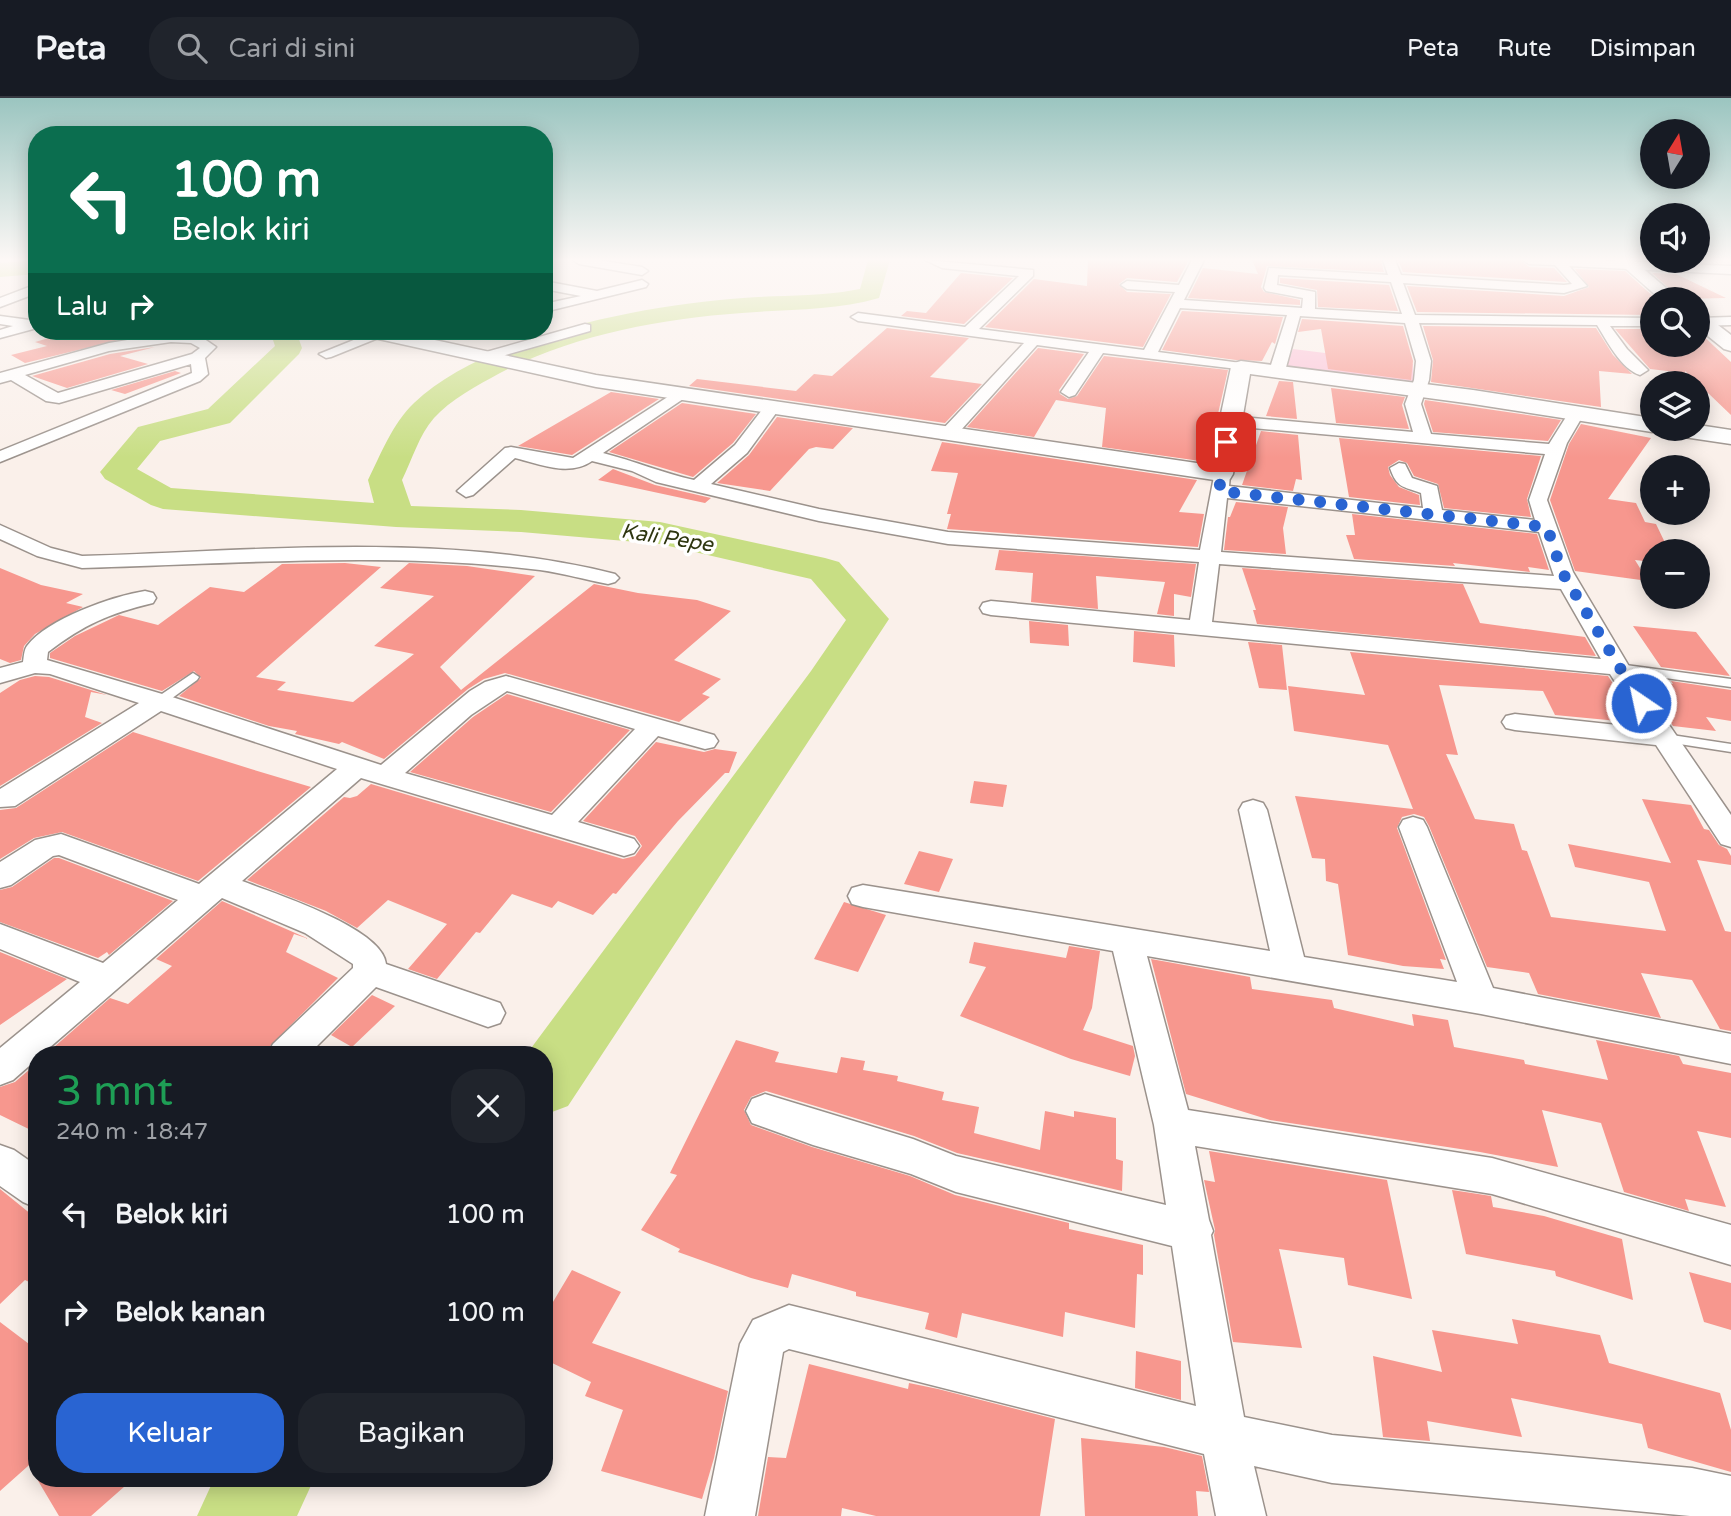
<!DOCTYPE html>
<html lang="id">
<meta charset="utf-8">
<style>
:root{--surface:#171b24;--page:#20242c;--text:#f1f3f6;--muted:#9ea1a6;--line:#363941;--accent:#2964d2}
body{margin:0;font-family:"Varela Round",sans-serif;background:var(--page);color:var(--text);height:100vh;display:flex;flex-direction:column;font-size:26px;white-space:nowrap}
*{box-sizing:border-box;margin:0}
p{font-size:23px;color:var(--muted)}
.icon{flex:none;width:38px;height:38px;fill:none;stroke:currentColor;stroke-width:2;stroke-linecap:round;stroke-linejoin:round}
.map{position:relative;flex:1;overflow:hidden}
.side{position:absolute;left:28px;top:948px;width:525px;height:441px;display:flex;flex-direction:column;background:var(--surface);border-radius:28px;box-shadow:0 4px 18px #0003}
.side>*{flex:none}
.top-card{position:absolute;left:28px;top:28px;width:525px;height:214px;border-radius:28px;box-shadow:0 4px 18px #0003;background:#0b6e4f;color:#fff;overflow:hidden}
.needle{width:46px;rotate:11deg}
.buttons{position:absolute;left:1640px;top:21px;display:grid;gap:14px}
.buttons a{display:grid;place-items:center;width:70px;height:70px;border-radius:50%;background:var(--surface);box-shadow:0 4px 18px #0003;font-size:35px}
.pin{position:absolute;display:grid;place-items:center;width:60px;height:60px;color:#fff;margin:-30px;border-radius:14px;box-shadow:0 4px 10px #0006}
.me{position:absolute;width:77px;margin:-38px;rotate:326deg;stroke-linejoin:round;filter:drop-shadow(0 0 5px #0008)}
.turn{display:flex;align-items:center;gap:24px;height:147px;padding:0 28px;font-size:32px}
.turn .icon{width:91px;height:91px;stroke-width:2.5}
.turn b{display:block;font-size:49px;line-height:60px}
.then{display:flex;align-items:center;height:66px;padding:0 28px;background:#0003;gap:14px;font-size:26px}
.round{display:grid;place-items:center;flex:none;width:74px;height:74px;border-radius:28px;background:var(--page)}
.overview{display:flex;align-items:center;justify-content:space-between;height:119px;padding:0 28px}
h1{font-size:42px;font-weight:600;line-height:52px;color:#1e9e55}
.cta{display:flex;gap:14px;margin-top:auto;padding:14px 28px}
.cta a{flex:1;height:80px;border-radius:28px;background:var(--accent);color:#fff;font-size:28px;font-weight:600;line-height:80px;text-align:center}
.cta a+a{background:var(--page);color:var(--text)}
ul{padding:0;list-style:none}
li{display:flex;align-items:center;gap:21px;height:98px;padding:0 28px}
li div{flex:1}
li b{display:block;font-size:26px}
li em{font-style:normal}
header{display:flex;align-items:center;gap:42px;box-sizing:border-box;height:98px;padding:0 35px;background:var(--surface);border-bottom:2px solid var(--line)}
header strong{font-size:33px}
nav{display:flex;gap:38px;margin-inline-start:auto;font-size:24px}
.search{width:490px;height:63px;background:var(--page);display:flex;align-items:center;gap:18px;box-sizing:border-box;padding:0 24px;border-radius:28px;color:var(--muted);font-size:26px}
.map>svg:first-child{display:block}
</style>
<header>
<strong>Peta</strong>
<div class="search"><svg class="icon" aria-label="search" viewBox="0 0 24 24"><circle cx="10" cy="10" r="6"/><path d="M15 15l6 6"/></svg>Cari di sini</div>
<nav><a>Peta</a><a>Rute</a><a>Disimpan</a></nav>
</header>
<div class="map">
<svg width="1731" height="1418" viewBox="0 0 1731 1418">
<rect width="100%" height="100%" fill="#faf0ea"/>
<path fill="#fbc0d5" d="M1293,251L1413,266V287L1285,271Z"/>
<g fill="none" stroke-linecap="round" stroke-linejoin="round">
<path fill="#c8de84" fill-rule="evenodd" d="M37,162V176L0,179V165Z
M868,162H890L879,200C834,213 789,211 742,215C659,221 574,237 500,275C478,287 450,302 434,320C419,337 412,362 402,382L411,408L521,412L660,424L825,460L839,464L889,521L568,1008L544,1017V957H526L811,573L846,522L811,481L660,446L521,434L396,429L163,411L151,407L105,381L100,374L138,329L208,311L275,248L270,233H296L302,250L299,256L230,325L160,343L137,371L171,390L374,405L368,382C381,356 392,326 414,305C487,236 646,207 743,200C780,197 817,199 854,192L860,191Z
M214,1381H314L297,1418H197Z"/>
</g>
<path fill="#f7978e" d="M1088,162H1189L1177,184L1127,180L1119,186L1127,194L1171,196L1143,249L985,229L1034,181L1087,188Z
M1252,162H1381L1384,174L1267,168L1261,189L1264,194L1300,202V207L1188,200L1203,170L1258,176Z
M1398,162H1521L1529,169L1554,170L1567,184L1403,174Z
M1575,171L1625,173L1656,201H1652V217L1417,214L1407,188L1564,198L1589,189Z
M961,175L1013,180L964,226L901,218L907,213L926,215Z
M1652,175L1676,176L1726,200L1681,201Z
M1280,180L1389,187L1398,213L1318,209L1317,192L1280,185Z
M1182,213L1283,219L1275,246L1272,244L1262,263L1236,262L1162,252Z
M1302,221L1403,228L1413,263L1411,282L1328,271L1321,231L1298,234Z
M1423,228L1596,230L1613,257L1632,276L1599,273L1601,309L1431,284L1433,262Z
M887,230L969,240L930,279L982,286L945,325L689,288L697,281L796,293L814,276L832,278Z
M1615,231H1652V247H1698V233L1731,264V317L1685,273V275L1650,271Z
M73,233H96L131,239L25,265L11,257L47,248L35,244Z
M155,249L120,258L148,266L67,290L32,278L110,256Z
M1038,250L1084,256L1059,292L1060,296L1068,301L1077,298L1104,258L1228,272L1207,364L1102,349L1106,310L1056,302L1034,339L967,329Z
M175,273L181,275L125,296L111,292Z
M1279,283L1293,284L1297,321L1266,318Z
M1331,290L1405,299L1402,307L1409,331L1336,325Z
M611,294L659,301L572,357L518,348Z
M1425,302L1473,309L1561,322L1548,343L1433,334L1424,306Z
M682,305L756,316L733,345L693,379L609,354Z
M777,319L853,330L833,351L816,349L809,351L770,393L717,385L749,357Z
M1581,326L1651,340L1608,401L1636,405L1645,424L1656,426L1669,453H1652V464L1635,462L1648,483L1575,473L1550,402L1569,346Z
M1261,333L1298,337L1302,382L1296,381L1293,393L1242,387Z
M1339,340L1541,358L1527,401L1531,419L1444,410L1438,386L1414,378L1407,365L1399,362L1388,369L1390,377L1399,389L1419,397L1420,407L1349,399Z
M942,344L1197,382L1179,414L1204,416L1198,449L947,431L951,416H947L958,375L931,373Z
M613,371L655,387L711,400L705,405L598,382Z
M1236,404L1288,409L1283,430L1286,456L1224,452L1228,419H1230Z
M1352,416L1537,436L1549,472L1528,469L1530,474L1453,465L1455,468L1354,461L1346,437H1355Z
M999,452L1196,466L1191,499L1174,496V518L1157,516L1165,484L1096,478L1098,511L1031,504L1033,475L995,472Z
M345,465L381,469L256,579L286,584L277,592L353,604L414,556L374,548L434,498L380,490L409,465L467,468L535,478L440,569L461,592L594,486L638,495L697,502L731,513L674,562L721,581L702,596L710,599L679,624L505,575L484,581L468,591L384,661L342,644L339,646L295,636L297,633L269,628L179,598L201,580L194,573L162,593L50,560V555L75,538L119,517L158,527L210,489L244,494L282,466Z
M0,470L41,487L83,496L66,505L83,509L35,536L24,548L21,562L10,565L0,561Z
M1242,470L1463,486L1480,525L1585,539L1596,558L1257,526L1253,512H1256Z
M1029,523L1068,527L1069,548L1030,545Z
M1633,528L1696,534L1730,578L1661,569Z
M1134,533L1174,537L1175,569L1133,564Z
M1248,544L1282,547L1287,592L1259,590Z
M1350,554L1608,578L1639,625L1555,617L1543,593L1439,587L1458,657L1446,656L1475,721L1514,726L1522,752L1527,753L1551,819L1666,833L1649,784L1575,769L1568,746L1671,765L1642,701L1691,707L1704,731L1709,732L1719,747L1727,751L1731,758V767L1697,762L1725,833L1731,834V933L1720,931L1692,882L1641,875L1661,920L1538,896L1529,875L1487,869L1429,728L1424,719L1414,716L1402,719L1397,730L1446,862L1440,861L1444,871L1403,868L1348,857L1338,786L1326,783L1325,761L1312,760L1295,698L1413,711L1388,647L1294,633L1288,588L1365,597Z
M35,578L49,579L107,597L91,594L85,619L102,625L0,688V595L20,582Z
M1642,583L1673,586L1671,583L1731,592V623L1706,619L1716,633L1673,628Z
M507,596L630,632L551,714L410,674L473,619Z
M133,634L251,671L311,689L198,783L62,734L34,740L0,761V712L16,710Z
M656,644L704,654L715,651L737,654L729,675H725L678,723L616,796L613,795L593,817L558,803L552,810L512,796L480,835L476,834L437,881L408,871L447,826L388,802L357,830L326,813L247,782L344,699L350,700L357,698L371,686L623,761L635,758L642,748L635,738L583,723Z
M974,683L1007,687L1003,709L970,705Z
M919,753L953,761L939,794L904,786Z
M54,760H59L173,803L109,857L107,854L98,860L0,824V792L12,789Z
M222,803L309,841L294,836L286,854L338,880L261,957H45L110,900L128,906L172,868L156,861Z
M844,804L886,817L858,874L814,861Z
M974,844L1066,860L1069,848L1100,853L1092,910L1083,932L1133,948L1135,958L1130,978L1071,961L960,918L986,869L969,865Z
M0,854L67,881L0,927Z
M1151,861L1250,879L1252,891L1332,902L1334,910L1414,928L1412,916L1448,922L1454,949L1524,962L1525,966L1608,982L1596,942L1679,958L1683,966L1731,975V1040L1697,1033L1726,1109L1685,1101L1689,1113L1624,1094L1601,1025L1542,1012L1558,1069L1480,1054L1270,1022L1186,996Z
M372,897L395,908L352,949L331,937Z
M736,942L779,954L775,964L837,975L841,959L865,963L863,972L898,978L897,983L944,994L942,1002L979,1009L974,1035L1040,1052L1045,1013L1074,1019V1013L1116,1020V1061L1123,1063L1122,1093L957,1055L914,1038L766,993L751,999L744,1012L751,1027L812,1049L910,1078L955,1097L1069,1125V1131L1143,1147V1177L1137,1176L1135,1230L1065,1214L1063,1239L962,1215L957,1240L925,1231L929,1215L856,1198V1194L792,1176L788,1190L751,1180L678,1154L680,1151L641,1132L677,1077L670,1075Z
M37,965V1035L0,1017V989L15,984Z
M1209,1053L1387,1082L1412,1201L1348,1187L1344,1160L1279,1151L1302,1250L1233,1244L1214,1137L1215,1132L1204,1082L1215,1084Z
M0,1091L37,1121V1188L25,1182L0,1206Z
M1452,1092L1491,1098L1493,1109L1544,1118L1622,1141L1633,1202L1556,1178L1555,1173L1466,1156Z
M572,1172L621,1194L592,1245L728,1293L714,1360L702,1401L601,1373L623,1312L585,1298L591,1284L544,1261V1219Z
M1689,1174L1731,1185V1232L1704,1224Z
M1512,1221L1600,1237L1609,1265L1720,1295L1731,1332V1374L1648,1350L1642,1326L1511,1300L1522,1339L1427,1323L1430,1343L1383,1339L1373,1258L1442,1274L1432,1232L1518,1246Z
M0,1224L37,1252V1360L0,1393Z
M1136,1253L1181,1263V1302L1135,1290Z
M809,1266L908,1291L909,1285L938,1291L1055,1321L1040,1418H876L842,1410L841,1418H758L768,1359L786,1360Z
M1081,1340L1164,1349L1202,1358L1209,1394L1196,1393L1198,1418H1085Z
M37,1381H133L91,1418H59Z"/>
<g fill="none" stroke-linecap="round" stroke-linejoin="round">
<g stroke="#9b928c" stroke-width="3">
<path id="lane" d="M1618,566L1731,581V589L1614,573V567Z
M193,575L199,579L197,582L164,606H156L154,603L156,600Z
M1665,636L1731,646V654L1660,643L1659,640L1660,637Z"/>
</g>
<g stroke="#9b928c" stroke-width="3">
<path id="street" d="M573,162H597L642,169L648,173L642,177L579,166Z
M925,162L1033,172V178L979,231L1144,252L1175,194L1127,191L1121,187L1127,183L1179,187L1192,162H1204L1184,202L1302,210L1303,200L1266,193L1264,190L1269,170L1388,177L1383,162H1395L1401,177L1564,187L1572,186L1555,167L1529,166L1523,162H1594L1731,168V176L1569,168L1587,188L1564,195L1403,185L1415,217L1652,220V228H1610L1627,251L1648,272L1640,277C1621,271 1607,243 1597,227L1419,225L1431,263L1429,282L1421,306L1431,336L1549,346L1571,311H1583L1585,314L1567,345L1547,402L1573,474L1630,570L1731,717V749L1721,746L1656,647L1515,632L1506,630L1502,624L1506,618L1515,616L1645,630L1610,576L991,517L983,515L980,510L983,505L991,503L1190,522L1199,464L948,446L819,423L656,384L632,373L592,363C569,379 539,366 515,360L473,397L466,399L457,393L505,350L511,349L573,360L680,291L686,293L688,296L686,299L603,355C634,363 663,375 694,382L735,347L765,308L771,306L779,311L747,355L711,386L819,411L948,434L1200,452L1215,373H1227L1230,377L1229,388L1423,410L1421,395C1402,388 1397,390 1390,370L1399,365L1405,366L1412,380L1437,388L1442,412L1535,422L1529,402L1545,356L1230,328L1222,323L1230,318L1413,334L1405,306L1414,282L1416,263L1405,225L1300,218L1285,273L1277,278L1269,273L1287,217L1180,210L1158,254L1241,265L1246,266L1248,269L1246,272L1103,255L1075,297L1069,299L1061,294L1089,254L1037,247L953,341H941L939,337L941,333L1024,245L858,223L851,219L858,215L965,229L1019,178L942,170ZM1278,177L1391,184L1402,216L1315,211V194L1277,187ZM1227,400L1539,434L1554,478L1221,454ZM1219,466L1561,491L1601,561L1212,524Z
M642,182L648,186L646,189L544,214V206L581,198L544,191V183L597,193Z
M37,186V195L0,209V200Z
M0,218L37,223V230L0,240V232L13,228L0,226Z
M1731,219V227L1698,228V220Z
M585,226L590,227V233L484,263L477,259L479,256Z
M376,233H385L388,236L331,259L326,260L319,256Z
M171,235L200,238L216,249L205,260L208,276L200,283L0,364V353L192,275L191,266L59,305L46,303L11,282L0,285V275L109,245ZM171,244L191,245L200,250L192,256L58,295L25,277L109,253Z
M0,427L51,450L82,458C256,453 446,433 615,476L619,480L615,484L608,486C586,482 563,475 540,472C389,453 234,466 82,470L37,458L0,441Z
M145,493L153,495L156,500L153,505C108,516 85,526 48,554L47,562L169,598L381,667L470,593L485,584L506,578L714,637L718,643L714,649L705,651L658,638L578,724L634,741L639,748L634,755L624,758L361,680L242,783C273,795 383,830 386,866L500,905L505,915L500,925L488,929L376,889L308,957H267L273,946L353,870V866L305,835L222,800L41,957H37V961L13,982L0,987V950L80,884L0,851V826L103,865L178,802L59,757L53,758L11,787L0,790V764L35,742L61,736L199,786L337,671L161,613L15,708L0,709V691L139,605L50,576L35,575L0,585V570L23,564C24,558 24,552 27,548C47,521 113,498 145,493ZM507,593L635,631L552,717L405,675L471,617Z
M1253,702L1263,705L1267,712L1304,859L1457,884L1399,729L1403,722L1413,719L1423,722L1427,729L1493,890L1731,936V966L1481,916L1147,858L1188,1012L1492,1060L1731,1127V1167L1492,1096L1195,1048L1209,1122L1213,1133L1211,1137L1244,1319L1332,1337L1692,1370L1731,1378V1418H1690L1332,1385L1254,1368L1266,1418H1216L1204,1356L789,1251L783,1254L755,1418H705L740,1246L753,1222L789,1207L1196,1308L1172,1148L956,1094L911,1076L813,1047L752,1025L746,1013L752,1001L765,996L913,1041L956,1058L1166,1107L1154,1027L1113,853L863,809L852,806L848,798L852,790L863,787L1270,853L1239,712L1243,705Z
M0,1047L14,1052L37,1068V1110L23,1104L0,1088Z"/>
</g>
<g stroke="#9b928c" stroke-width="3">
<path id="secondary" d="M1616,162H1633L1679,201H1660Z
M1698,215L1705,217L1731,237V253L1724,251L1698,230Z
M374,233H393L596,277L1210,367L1231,269L1234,265L1241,263L1473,292L1652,320V331H1661L1652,334L1473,306L1250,276L1233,376L1230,381L1221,383L596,289L374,240L371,236Z
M1698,327L1731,332V346L1677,338L1669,336L1665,331H1698Z"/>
</g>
<use href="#lane" fill="#fff" fill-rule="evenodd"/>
<use href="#street" fill="#fff" fill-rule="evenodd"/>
<use href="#secondary" fill="#fff" fill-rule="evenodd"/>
</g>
<linearGradient id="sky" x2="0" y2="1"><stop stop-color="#9bc5c0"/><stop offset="0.45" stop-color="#fdf8f6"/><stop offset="1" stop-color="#fdf8f6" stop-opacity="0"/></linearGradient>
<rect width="1731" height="360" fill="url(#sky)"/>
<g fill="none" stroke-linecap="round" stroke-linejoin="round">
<path stroke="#2964d2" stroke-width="12" stroke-dasharray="0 21.6" d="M1226,344L1219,393L1547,429L1562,474L1641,605"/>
</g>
<g text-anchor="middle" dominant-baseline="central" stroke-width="7" stroke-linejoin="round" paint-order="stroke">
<g font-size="21" font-style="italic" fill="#2e3610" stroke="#fff">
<text transform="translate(667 440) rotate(9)">Kali Pepe</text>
</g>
</g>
</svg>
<div class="buttons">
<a><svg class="needle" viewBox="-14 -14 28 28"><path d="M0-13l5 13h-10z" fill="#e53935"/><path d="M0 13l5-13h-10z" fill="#9ea1a6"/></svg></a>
<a><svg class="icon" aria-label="sound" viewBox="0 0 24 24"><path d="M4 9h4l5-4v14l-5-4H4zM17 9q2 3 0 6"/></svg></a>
<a><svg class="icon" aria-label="search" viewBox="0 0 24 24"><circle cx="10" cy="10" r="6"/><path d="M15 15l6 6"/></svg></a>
<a><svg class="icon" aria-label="layers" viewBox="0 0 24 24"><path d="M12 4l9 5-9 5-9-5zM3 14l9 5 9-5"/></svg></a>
<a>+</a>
<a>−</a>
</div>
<div class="pin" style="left:1226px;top:344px;background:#d93025"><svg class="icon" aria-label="arrive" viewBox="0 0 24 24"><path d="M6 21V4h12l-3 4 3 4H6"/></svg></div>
<svg class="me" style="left:1641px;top:605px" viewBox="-20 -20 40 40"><circle r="17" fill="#2964d2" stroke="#fff" stroke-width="3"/><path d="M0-11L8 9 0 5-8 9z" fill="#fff"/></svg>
<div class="top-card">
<div class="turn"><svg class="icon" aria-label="left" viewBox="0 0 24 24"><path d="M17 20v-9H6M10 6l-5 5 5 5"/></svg><div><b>100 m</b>Belok kiri</div></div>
<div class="then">Lalu<svg class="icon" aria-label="right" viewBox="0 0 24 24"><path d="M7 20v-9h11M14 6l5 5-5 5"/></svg></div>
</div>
<section class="side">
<div class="overview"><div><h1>3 mnt</h1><p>240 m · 18:47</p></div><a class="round"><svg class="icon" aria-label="close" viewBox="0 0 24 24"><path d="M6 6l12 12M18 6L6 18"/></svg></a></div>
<ul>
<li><svg class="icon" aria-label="left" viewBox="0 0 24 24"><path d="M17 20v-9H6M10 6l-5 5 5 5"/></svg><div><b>Belok kiri</b></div><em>100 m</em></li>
<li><svg class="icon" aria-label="right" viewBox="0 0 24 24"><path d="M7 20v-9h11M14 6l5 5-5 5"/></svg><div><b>Belok kanan</b></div><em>100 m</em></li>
</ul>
<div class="cta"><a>Keluar</a><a>Bagikan</a></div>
</section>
</div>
